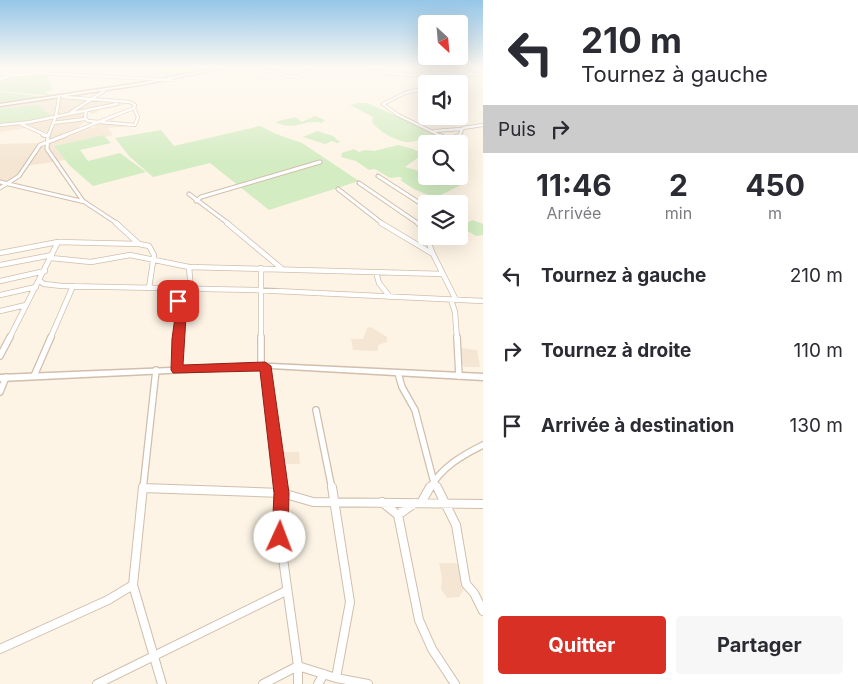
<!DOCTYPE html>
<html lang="fr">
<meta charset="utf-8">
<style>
:root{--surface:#fff;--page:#f7f7f7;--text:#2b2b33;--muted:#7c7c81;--accent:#d93025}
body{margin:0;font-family:Inter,sans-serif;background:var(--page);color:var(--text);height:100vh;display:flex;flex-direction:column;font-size:19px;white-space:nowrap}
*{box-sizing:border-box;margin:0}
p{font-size:16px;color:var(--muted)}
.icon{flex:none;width:28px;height:28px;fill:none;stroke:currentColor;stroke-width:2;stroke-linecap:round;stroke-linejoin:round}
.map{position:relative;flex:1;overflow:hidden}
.details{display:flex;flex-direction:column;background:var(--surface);width:375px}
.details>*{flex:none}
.hud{background:#fff;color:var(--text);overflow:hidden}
.needle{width:32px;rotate:154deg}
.controls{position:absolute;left:418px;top:15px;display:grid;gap:10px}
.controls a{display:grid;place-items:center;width:50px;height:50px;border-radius:5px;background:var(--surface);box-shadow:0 5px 20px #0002;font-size:25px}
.pin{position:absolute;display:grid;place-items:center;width:42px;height:42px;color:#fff;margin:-21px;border-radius:10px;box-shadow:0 2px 8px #0006}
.me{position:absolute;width:55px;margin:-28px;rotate:2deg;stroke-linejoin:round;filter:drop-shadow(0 0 4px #0008)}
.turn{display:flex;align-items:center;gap:18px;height:105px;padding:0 15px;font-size:22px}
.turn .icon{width:65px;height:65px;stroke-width:2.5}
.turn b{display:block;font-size:35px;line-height:42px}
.then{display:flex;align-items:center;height:48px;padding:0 15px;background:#0003;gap:10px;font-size:19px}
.eta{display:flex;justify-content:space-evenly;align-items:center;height:85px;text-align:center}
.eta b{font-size:30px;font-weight:700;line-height:35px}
.button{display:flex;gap:10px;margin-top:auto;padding:10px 15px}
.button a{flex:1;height:58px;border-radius:5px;background:var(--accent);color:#fff;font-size:20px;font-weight:700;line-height:58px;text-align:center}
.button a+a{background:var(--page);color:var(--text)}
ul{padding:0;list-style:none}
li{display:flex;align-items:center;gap:15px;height:75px;padding:0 15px}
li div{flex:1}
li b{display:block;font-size:19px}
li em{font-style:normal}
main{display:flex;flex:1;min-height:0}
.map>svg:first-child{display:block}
</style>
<main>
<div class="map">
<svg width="483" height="684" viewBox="0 0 483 684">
<rect width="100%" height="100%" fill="#fdf4e5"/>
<path fill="#f5e6d3" d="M230,68L253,70L261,74L258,75L262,78L270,80L248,79L247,78L249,77L246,76H224L216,74L215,72Z
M69,97H92L90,98L125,104L118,107L98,108L101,109L97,110V113L90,114L89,111L86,112L83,123L74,131L96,127L95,125L104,123V120L112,117L115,118L109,123L112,125L127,124L132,126L108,128L113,135L105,137L102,135L54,146L65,160L26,166L18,176L0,188V144L35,143L39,144L41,147H46L50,132H43L31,127L1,132L0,134V106L53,99H68Z
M371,327L387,337V342L378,345V351L353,350L351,339H363L367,328Z
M460,348L477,350L480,367H465L462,364Z
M279,452H299L300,464H280Z
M439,563H456L467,573L466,586L459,597L447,598L441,589L442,578Z"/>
<path fill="#d3ecc2" d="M155,68H214V70L171,80L159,79L167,77Z
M42,74L47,76L53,90L45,92L53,96L0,91V81L8,78Z
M0,92L57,98L0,105Z
M358,103H367L438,134C429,136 415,143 406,142C395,140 379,132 372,122L373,117L350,105Z
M38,105L53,117V119L16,124H0V109Z
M315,116L325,120L322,123C303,118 297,132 275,122L295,117L302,122Z
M260,126L276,134L302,143L359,181L269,210L210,163L153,177L129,156L115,138L161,130L174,146Z
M317,131L333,136L340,142L337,143L332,141L325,144L303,137Z
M103,135L111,143L80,150L88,161L120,153L146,172L93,186L70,166L54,146Z
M398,145L413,149L423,154L405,167L426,173V176H441L461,185L435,198L414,189L400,180L403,179L400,177L390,178L375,169L369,170L356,161L341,157L342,153L354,149L359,152L364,150L374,151Z
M473,220L483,224V235L476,236L459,226Z"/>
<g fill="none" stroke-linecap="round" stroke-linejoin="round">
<g stroke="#d1bead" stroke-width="4">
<path id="minor-far4" d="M242,68L278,72L286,76L297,77L319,68
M287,68L307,72
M316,69L353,68
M353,69C381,70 417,82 443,68
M0,73L13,74
M437,73L461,74
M469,74L479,68
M0,79L11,76L37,73L172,80
M440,84L453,81L461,76L483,74
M426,88L405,93L383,104L398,115L441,136
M86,111L85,118L88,121L135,125L138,117L134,108
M70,113L104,91
M30,122L117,104
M53,123L85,119
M21,124L48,136
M0,125L32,122
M434,131L461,129
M48,136L56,116L59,98
M63,136L134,108L135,105L130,102L63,97
M459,136L463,128L483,125"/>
</g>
<g stroke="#d1bead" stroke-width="5">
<path id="minor-far3" d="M43,135L48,136
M48,135L47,149L83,201L118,224
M440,135L447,140L460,135
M378,176L426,207
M0,182L85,202
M359,183L419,224
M0,188L19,176L40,145L66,135
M338,189L383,224
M189,194L229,224
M196,201L201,197L320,162"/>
</g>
<g stroke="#d1bead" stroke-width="6">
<path id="minor-far2" d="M116,223L139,244L149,246L154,255L149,288
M227,223L281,268
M381,223L433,254L456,300
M418,223L424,230L426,236
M426,236L433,254
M0,253L58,242L139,244
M51,258L91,262L130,255L189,267L191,290
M0,265L52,255
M189,267L443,274
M261,268V339
M376,272L379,283L390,297
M0,281L45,271
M40,281L44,284L62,286L255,290L483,301
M0,295L36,287
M451,300L455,312L457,339
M0,311L26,305
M9,339L58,242
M50,339L73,286
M177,339L181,317L178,312L179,289"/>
</g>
<g stroke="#d1bead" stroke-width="8">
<path id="minor-far1" d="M261,337V366
M457,337L459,376
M0,356L10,337
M265,366L281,489
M177,370V337
M398,373L402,387L415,410L433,479L438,489
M34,376L51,337
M0,392L6,377
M316,410L332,489
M143,488L158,489
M143,489L156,370
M429,489C442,467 461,456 483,445"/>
</g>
<g stroke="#d1bead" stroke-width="10">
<path id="minor" d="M143,487L133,585L162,684
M281,487L280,537L298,666V684
M332,487L350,602L336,678
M437,487L456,525L466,584L474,593L483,611
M143,488L282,493L313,502L483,504
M382,502L398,515
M415,503L398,515L419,620L432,649L455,684
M421,503L430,487
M0,649L108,600L133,585
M97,684L286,591
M263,684L298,666L336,678L368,684
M318,684L324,674"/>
</g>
<g stroke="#d1bead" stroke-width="3">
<path id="tertiary" d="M218,68H225L140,85L0,106V104L140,83Z
M271,364L483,374V380L271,368L0,381V375Z"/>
</g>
<use href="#minor-far4" stroke="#fff" stroke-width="2.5"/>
<use href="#minor-far3" stroke="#fff" stroke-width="3"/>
<use href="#minor-far2" stroke="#fff" stroke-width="4.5"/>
<use href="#minor-far1" stroke="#fff" stroke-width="5.5"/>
<use href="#minor" stroke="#fff" stroke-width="8"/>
<use href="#tertiary" fill="#fff" fill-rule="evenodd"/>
</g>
<linearGradient id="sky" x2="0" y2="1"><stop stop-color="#95c6e8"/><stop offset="0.41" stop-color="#fefaf3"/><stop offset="1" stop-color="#fefaf3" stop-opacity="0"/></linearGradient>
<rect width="483" height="164" fill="url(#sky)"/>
<path fill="#d93025" stroke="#8d1f18" d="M178,297L183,301V312L186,317L183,365L265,362L271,366L289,493L288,537L286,543L280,545L275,543L272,537L274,493L260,371L173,373L171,370L172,339L175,317L172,312L173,301Z"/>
</svg>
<div class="controls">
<a><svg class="needle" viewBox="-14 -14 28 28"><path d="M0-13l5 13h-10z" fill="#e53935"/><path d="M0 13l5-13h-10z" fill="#7c7c81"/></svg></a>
<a><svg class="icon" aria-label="sound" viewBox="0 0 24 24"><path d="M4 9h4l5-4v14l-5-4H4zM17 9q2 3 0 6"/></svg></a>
<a><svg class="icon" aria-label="search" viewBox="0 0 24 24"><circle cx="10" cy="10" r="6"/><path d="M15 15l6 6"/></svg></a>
<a><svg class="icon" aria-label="layers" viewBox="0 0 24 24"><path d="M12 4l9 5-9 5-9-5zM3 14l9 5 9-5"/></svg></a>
</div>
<div class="pin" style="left:178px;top:301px;background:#d93025"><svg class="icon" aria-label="arrive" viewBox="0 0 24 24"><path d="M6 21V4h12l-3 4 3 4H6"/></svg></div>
<svg class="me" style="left:280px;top:537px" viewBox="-20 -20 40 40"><circle r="19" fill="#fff"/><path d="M0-13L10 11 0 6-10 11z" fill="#d93025"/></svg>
</div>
<section class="details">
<div class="hud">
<div class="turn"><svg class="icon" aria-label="left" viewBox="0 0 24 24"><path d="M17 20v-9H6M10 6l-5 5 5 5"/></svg><div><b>210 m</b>Tournez à gauche</div></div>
<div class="then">Puis<svg class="icon" aria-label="right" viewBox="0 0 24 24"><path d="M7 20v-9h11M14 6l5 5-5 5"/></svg></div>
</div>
<div class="eta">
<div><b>11:46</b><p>Arrivée</p></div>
<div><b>2</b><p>min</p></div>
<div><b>450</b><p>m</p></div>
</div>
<ul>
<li><svg class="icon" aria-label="left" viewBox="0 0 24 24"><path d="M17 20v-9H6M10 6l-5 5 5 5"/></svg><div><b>Tournez à gauche</b></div><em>210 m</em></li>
<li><svg class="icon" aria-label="right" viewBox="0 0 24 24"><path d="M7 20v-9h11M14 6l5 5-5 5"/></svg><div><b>Tournez à droite</b></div><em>110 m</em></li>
<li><svg class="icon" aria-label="arrive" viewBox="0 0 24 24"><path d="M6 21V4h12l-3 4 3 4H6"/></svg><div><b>Arrivée à destination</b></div><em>130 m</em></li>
</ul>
<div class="button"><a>Quitter</a><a>Partager</a></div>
</section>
</main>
